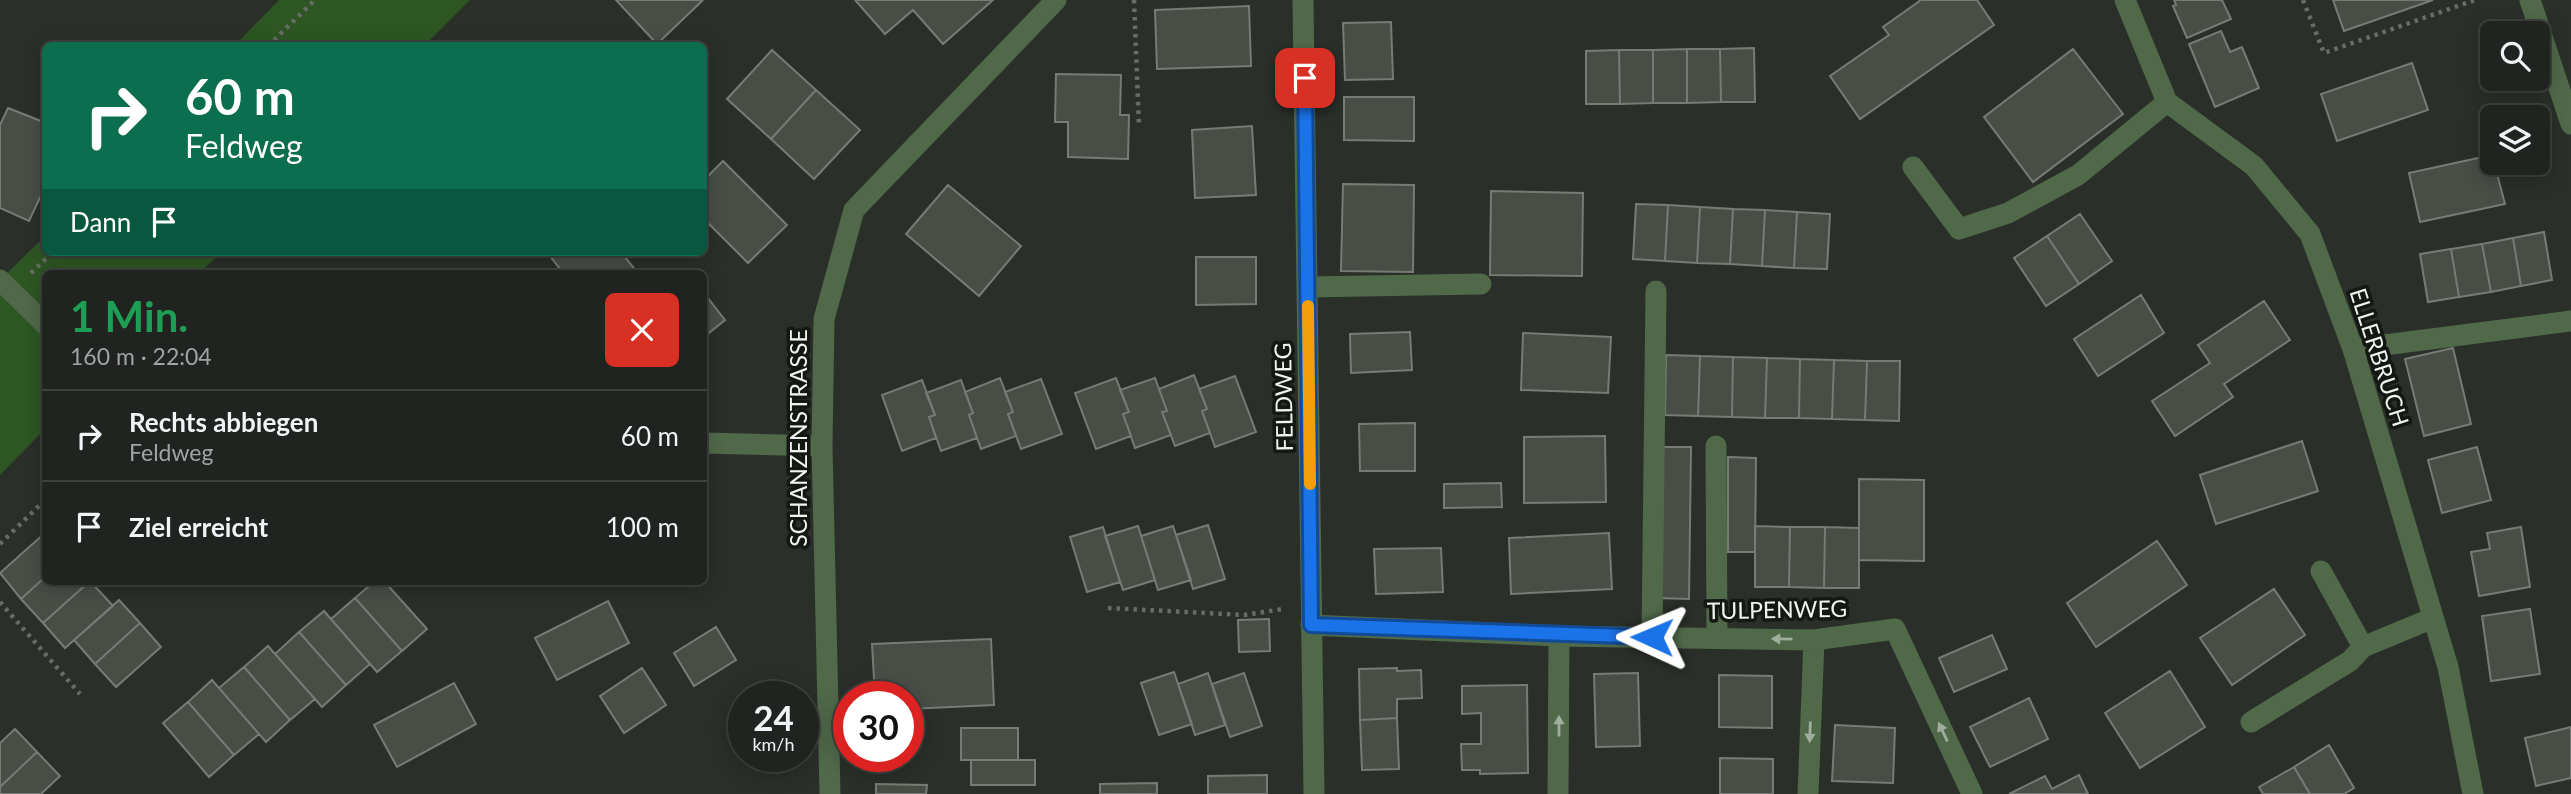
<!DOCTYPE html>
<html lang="de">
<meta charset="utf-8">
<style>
:root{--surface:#20231f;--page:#282b28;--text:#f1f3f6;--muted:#a2a4a4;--line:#3d403d}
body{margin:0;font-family:Lato,sans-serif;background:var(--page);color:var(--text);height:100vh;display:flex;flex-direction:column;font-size:26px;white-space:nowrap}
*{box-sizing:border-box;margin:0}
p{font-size:23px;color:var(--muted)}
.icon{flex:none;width:38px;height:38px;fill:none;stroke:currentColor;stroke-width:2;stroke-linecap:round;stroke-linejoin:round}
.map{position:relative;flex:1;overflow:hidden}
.sheet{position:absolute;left:42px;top:270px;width:665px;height:315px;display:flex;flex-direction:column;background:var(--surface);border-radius:10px;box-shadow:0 4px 18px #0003,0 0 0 2px var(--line)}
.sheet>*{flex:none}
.hud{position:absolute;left:42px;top:42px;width:665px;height:214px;border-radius:10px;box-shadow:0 4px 18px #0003,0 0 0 2px var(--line);background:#0b6e4f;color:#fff;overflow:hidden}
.controls{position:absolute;left:2480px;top:21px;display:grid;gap:14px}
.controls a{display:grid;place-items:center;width:70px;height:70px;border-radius:10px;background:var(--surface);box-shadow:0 4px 18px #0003,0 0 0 2px var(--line);font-size:35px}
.speed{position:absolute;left:728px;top:681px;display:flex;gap:14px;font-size:35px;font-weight:700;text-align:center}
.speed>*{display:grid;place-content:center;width:91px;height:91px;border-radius:50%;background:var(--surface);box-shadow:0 4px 18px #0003,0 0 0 2px var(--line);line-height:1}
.speed small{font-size:18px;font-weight:400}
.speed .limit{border:10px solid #d22;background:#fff;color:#111}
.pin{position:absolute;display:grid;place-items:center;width:60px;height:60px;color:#fff;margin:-30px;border-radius:14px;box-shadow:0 4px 10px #0006}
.me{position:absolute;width:77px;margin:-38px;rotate:271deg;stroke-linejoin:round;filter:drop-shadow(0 0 5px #0008)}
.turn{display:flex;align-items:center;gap:24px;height:147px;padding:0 28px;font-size:32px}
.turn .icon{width:91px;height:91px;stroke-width:2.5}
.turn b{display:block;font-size:49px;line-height:60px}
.then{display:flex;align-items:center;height:66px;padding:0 28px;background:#0003;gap:14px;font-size:26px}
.round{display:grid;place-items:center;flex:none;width:74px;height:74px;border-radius:10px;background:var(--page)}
.overview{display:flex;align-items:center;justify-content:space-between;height:119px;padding:0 28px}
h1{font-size:42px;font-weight:700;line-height:52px;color:#1e9e55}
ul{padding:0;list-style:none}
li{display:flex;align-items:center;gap:21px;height:91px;padding:0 28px;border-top:2px solid var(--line)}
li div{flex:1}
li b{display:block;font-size:26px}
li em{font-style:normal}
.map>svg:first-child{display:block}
</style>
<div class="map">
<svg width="2571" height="794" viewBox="0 0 2571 794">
<rect width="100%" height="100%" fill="#2a2f29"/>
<path fill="#2d5623" d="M279,0H470L425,45H235Z
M45,236L46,252H221L200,273H46L45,429L0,475V280Z"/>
<path fill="#484d46" stroke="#767c75" stroke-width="2" d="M616,0H703L657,44Z
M855,0H993L943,44L913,10L885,34Z
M1921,0H1977L1994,25L1860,119L1830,76L1889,35L1883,27Z
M2174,0H2222L2231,19L2187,38L2173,6L2176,5Z
M2333,0H2433L2344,31Z
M1249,6L1251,66L1157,69L1155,10Z
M1391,22L1393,79L1345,80L1343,23Z
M2221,31L2230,52L2242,47L2259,88L2215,107L2189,44Z
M1754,48L1755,102H1721L1720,49Z
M1687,49H1720L1721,102L1687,103Z
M1687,49V103H1653V50Z
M2073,49L2123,114L2033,182L1984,117Z
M772,50L816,90L771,139L727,99Z
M1619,50H1653V103L1620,104Z
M1619,50L1620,104H1586V51Z
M2412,63L2428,110L2337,141L2321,94Z
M1056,74L1121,75L1120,115H1129L1128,159L1068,157V122H1055Z
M816,90L860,130L814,179L771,139Z
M1344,97H1414V141L1344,140Z
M8,108L46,123L43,144L46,145V185L29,221L0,208V125Z
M1252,126L1256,195L1195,198L1192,130Z
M2492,155L2505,204L2420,222L2409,173Z
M723,161L787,225L748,263L704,219V180Z
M1343,184L1414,185L1413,272L1341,271Z
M948,185L1021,246L979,296L906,234Z
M1491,191L1583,193L1582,276L1490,275Z
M1636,204L1668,205L1665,261L1633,259Z
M1668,205L1700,207L1697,263L1665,261Z
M1700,207L1733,209L1730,264L1697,263Z
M1733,209L1765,210L1762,266L1730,264Z
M1765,210L1797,212L1794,268L1762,266Z
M1797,212L1830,214L1827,269L1794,268Z
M2080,214L2112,261L2079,284L2047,236Z
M2544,232L2552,280L2521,286L2513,238Z
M2047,236L2079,284L2046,306L2014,258Z
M2513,238L2521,286L2491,292L2482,244Z
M2482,244L2491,292L2459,297L2451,249Z
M2451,249L2459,297L2428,302L2420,254Z
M547,252H621L637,272L563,273Z
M1196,257H1256V304L1196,305Z
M704,293L725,320L704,337Z
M2141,295L2164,333L2098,376L2074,339Z
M2264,301L2290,340L2224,384L2233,397L2175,436L2152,401L2210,363L2198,345Z
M1410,332L1412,370L1351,373L1350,334Z
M1523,333L1611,337L1608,393L1521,390Z
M2453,348L2471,424L2424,436L2405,359Z
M1666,355L1700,356L1698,416L1665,415Z
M1700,356L1733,357L1732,417L1698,416Z
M1733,357L1767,358L1765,418L1732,417Z
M1767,358L1800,359L1799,418H1765Z
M1800,359L1834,360L1832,419L1799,418Z
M1834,360L1867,361L1865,420L1832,419Z
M1867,361H1900L1899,421L1865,420Z
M1194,375L1207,409L1202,411L1210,433L1175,446L1162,412L1167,411L1159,389Z
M1235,376L1256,432L1215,447L1202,411L1207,409L1199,389Z
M1000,378L1013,412L1008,414L1016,436L981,449L969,415L973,413L965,392Z
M1116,378L1129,412L1123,414L1131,436L1096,449L1075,393Z
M1155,378L1167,411L1162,412L1171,435L1135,448L1123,414L1129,412L1120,390Z
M1041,379L1062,434L1021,449L1008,414L1013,412L1005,392Z
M922,380L935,415L929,417L936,438L902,451L882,395Z
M961,380L973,413L969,415L977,438L941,451L929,417L935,415L926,393Z
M1415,423V471H1360L1359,424Z
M1605,436L1606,502L1524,503V437Z
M2302,441L2318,491L2216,524L2200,475Z
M1658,447H1691L1689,599L1656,598Z
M2477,447L2491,500L2442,513L2428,460Z
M1728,457L1756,458L1755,552H1728Z
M1859,479L1924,480V561L1859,560Z
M1501,483L1502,507L1444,508V484Z
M1208,525L1225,579L1193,589L1176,535Z
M1138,526L1155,580L1123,590L1105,536Z
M1173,526L1191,580L1158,590L1141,536Z
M1755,526L1790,527L1789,587H1755Z
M1103,527L1120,582L1087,592L1070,537Z
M1790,527H1825L1824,588L1789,587Z
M1825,527L1859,528V588H1824Z
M2521,527L2530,587L2479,596L2471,552L2490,549L2487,533Z
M46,532V576L21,599L0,573Z
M1609,533L1612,589L1511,594L1509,538Z
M2157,541L2187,585L2096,647L2067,603Z
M1441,548L1443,592L1376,594L1374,549Z
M46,576V581H90L43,623L21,599Z
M90,581L113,606L65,648L43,623Z
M375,581H384L427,629L402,651L355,598Z
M2274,589L2305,635L2232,685L2200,638Z
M355,598L402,651L377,672L331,619Z
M119,600L140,623L95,664L74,640Z
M608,601L629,643L557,680L535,638Z
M2530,609L2540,674L2491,681L2482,616Z
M324,611L370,664L346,685L299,632Z
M1269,619L1270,651L1239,652L1238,620Z
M140,623L161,647L116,687L95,664Z
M716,627L736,660L694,686L674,653Z
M299,632L346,685L322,707L275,654Z
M1992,635L2007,669L1954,692L1939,658Z
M991,639L994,705L908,709V696H875L872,644Z
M268,646L315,699L290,720L244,667Z
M244,667L290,720L266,742L219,688Z
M642,668L666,705L624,733L600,696Z
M1397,668V671L1421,670L1422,698L1397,699V718L1360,720L1359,669Z
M2170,671L2205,727L2140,768L2105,713Z
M1174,672L1192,724L1159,735L1141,683Z
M1208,673L1225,725L1195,735L1178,684Z
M1244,673L1262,726L1230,737L1212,684Z
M1638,673L1640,746L1596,747L1594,674Z
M1719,675L1772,676V728L1719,727Z
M212,680L259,734L234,755L188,702Z
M454,683L476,724L397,767L374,725Z
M1527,685L1528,773L1480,774V770H1462L1461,744H1481V713L1462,714V686Z
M2029,698L2048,739L1990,767L1970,727Z
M188,702L234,755L209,777L163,723Z
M1397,718L1399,769L1362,770L1360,720Z
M1835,725L1895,728L1893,783L1832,781Z
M2571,727V778L2536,786L2525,738Z
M961,728H1018V760H961Z
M15,729L37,752L0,787V743Z
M2329,745L2354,788L2344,794H2310L2294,767Z
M37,752L60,776L41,794H0V787Z
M1720,758L1773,759V794H1720Z
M971,760H1035V785H971Z
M2294,767L2310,794H2263L2259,787Z
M1267,775V794H1208V776Z
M2079,775L2088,794H2009L2045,776L2052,789Z
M1157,783V794H1100V784Z
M876,784L927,785L926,794H876Z"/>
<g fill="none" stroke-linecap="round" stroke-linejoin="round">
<path stroke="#676c67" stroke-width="4.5" stroke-dasharray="3.5 5" stroke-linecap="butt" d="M1134,0L1139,126
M2303,0L2324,53L2475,0
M268,46L315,0
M31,273L53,252
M0,544L46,499
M0,602L80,694
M1108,608L1244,615L1283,609"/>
<path stroke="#4f6949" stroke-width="21" d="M1303,0L1314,794
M2125,0L2167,102L2254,166L2310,234L2353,349L2448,667L2473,794
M2530,0L2571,124
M1913,167L1959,229L2008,213L2078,175L2167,102
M0,280L46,325
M1308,287L1481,284
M2353,349L2571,321
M704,443L822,446
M1716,446L1717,638
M2321,571L2363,647
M1311,625L1559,636L1814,640L1895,629L1972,794
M1652,637L1656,291
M2251,722L2350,661L2363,647L2433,618
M830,794L822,446L824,319L854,210L1056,0
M1558,794L1559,636
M1808,794L1814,640"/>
</g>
<defs><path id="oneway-solid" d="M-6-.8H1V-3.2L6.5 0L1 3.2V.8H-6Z" transform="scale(1.75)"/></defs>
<g fill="#a0af9d">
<use href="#oneway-solid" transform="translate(1782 639) rotate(-179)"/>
<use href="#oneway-solid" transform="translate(1559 726) rotate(-90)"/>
<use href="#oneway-solid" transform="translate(1810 732) rotate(92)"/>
<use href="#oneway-solid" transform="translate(1943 732) rotate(-115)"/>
</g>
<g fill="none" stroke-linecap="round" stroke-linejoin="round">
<g stroke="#114b97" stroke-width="18">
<path id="route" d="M1305,78L1311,625L1652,637"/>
</g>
<use href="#route" stroke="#1a73e8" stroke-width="12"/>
<path stroke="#f59e0b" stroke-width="12" d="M1308,306L1310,484"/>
</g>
<g text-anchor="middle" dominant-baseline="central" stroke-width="7" stroke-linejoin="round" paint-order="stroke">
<g font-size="23" fill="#f1f5f1" stroke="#141714">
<text transform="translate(2380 357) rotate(72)">ELLERBRUCH</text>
<text transform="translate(1283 397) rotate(-91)">FELDWEG</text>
<text transform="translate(798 438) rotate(-90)">SCHANZENSTRASSE</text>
<text transform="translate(1777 609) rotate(-1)">TULPENWEG</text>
</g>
</g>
</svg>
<div class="controls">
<a><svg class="icon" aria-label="search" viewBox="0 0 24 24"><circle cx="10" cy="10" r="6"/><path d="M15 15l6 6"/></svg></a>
<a><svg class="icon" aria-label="layers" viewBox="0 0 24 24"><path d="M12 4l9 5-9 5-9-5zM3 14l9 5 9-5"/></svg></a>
</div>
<div class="speed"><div>24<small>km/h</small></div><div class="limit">30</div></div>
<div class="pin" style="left:1305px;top:78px;background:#d93025"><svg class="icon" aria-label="arrive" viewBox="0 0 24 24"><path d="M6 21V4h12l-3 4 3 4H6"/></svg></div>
<svg class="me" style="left:1652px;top:637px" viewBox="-20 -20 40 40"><path d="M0-17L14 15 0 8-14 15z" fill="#1a73e8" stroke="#fff" stroke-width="4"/></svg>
<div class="hud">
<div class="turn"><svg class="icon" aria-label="right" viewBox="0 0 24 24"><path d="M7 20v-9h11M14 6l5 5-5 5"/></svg><div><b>60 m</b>Feldweg</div></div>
<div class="then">Dann<svg class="icon" aria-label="arrive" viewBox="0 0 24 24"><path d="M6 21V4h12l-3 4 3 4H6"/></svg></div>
</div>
<section class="sheet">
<div class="overview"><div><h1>1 Min.</h1><p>160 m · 22:04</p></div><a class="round" style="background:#d93025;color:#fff"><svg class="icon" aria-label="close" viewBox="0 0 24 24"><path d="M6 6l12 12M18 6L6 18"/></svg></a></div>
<ul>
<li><svg class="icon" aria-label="right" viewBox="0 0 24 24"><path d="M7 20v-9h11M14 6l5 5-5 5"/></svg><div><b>Rechts abbiegen</b><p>Feldweg</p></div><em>60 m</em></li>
<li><svg class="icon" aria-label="arrive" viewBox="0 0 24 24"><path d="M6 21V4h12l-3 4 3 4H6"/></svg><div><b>Ziel erreicht</b></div><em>100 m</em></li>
</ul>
</section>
</div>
